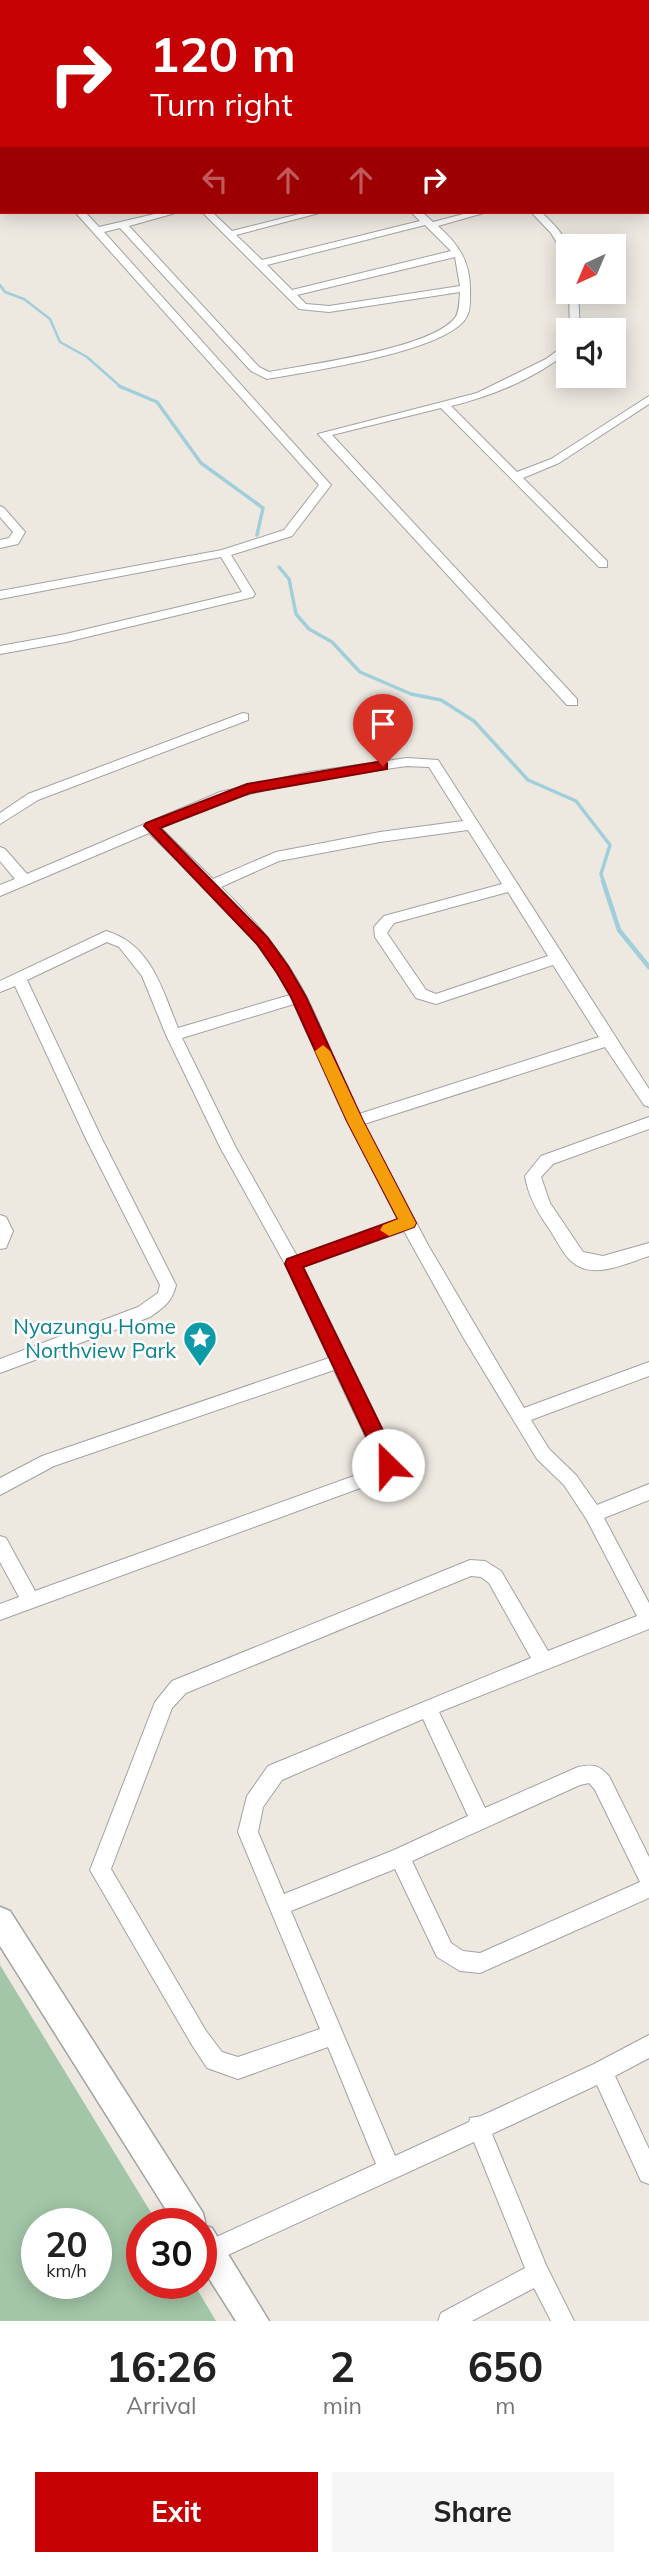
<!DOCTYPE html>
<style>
:root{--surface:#fff;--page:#f6f6f6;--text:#222;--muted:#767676;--accent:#c50103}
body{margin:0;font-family:Mulish,sans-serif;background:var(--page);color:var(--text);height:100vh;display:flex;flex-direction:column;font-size:26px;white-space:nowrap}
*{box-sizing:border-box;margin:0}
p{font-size:23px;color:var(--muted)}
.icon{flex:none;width:38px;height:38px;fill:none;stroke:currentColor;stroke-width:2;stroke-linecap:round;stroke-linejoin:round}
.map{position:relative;height:2321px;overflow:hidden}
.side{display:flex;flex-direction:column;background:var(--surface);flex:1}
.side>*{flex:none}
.guide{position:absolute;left:0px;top:0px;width:649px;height:214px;box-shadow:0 4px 18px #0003;background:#c50103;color:#fff;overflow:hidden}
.needle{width:46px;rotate:224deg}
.controls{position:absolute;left:556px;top:234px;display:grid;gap:14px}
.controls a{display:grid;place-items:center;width:70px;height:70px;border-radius:0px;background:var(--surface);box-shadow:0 4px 18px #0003;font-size:35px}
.speed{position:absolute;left:21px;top:2208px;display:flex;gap:14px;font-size:35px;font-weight:700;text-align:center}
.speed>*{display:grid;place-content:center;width:91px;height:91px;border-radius:50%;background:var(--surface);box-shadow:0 4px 18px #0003;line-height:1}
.speed small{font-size:18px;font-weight:400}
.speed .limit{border:10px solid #d22;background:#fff;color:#111}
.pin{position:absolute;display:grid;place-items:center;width:60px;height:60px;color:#fff;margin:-72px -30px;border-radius:50% 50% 50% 0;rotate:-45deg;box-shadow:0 0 7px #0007}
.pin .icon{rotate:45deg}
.me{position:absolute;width:77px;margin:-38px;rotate:337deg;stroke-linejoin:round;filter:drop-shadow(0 0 5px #0008)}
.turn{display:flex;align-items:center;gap:24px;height:147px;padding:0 35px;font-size:32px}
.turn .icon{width:91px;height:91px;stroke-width:2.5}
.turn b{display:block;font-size:49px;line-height:60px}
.lanes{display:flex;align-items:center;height:66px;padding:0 35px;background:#0003;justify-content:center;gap:35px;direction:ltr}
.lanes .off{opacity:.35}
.eta{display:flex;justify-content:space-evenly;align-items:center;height:119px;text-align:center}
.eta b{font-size:42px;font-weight:700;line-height:49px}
.action{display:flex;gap:14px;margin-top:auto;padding:14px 35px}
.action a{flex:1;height:80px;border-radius:0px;background:var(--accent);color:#fff;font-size:28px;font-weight:700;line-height:80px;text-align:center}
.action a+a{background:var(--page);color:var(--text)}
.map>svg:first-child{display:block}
</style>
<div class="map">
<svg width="649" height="2321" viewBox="0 0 649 2321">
<rect width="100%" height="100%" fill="#ede9e1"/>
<path fill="#a2c6a7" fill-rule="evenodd" d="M0,1965L158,2224H142V2284H194L216,2321H0ZM37,2224H96V2284H37Z"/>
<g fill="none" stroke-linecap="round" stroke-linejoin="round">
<path stroke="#a1cedb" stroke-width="2.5" d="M0,285L5,292L24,299L50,319L60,342L87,357L122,388"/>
<path stroke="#a1cedb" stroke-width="3.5" d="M119,386L157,402L201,463L263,508L257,535
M279,567L289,579L296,614L309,629L332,642L360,672L411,694L441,700L474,721L528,780L576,801L610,845L601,874L604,883"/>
<path stroke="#a1cedb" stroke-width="4.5" d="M603,881L619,930L649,967"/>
<g stroke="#a2a2a2" stroke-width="2">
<path id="minor" d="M0,0L4,2H2V7Z
M140,0H148L149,2H141Z
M214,0H222V2H214Z
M282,0H290L291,2H283Z
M351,0H359V2H351Z
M414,0H422L423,2H415Z
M596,0H604L605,2H597Z
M0,46L2,47V54L0,53Z
M648,203H649V210H648Z
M75,212H85L99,227L163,212H179L129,226L259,367L269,372C310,364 430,349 455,318C460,311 459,300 460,292L329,312L299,309L202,212H212L232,231L307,212H323L236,235L262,260L420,221L411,212H422L433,222L471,212H487L438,226C459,245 470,261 470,290C470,298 471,309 467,316C451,351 306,372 267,379L251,371L120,228L104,232L331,485L292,536L231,555L255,594L253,597L66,642L0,654V646L66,634L242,592L221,557L0,599V591L222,550L284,530L319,485ZM425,225L451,251L292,290L267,265ZM455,257L460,286L329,306L306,304L297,295Z
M531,212H541C556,226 569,238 569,258L565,257L551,233Z
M569,291L578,292L580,331H570Z
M569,342V351C536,378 492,396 451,406L517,472L551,459L649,396V404L559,463L523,478L607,561V567H599L441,408L332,435L577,699V705H567L318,434L477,393L546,359Z
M0,506L4,508L25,532L18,544L0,548V540L9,538L13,532L0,517Z
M243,713L248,714V720L38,800L0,824V813L28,794Z
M407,758L438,760L649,1089V1107L644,1105L605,1047L364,1124L428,1245L524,1408L649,1362V1376L531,1420L549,1449L576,1475L597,1505L649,1484V1500L604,1518L649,1603V1629L439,1712L485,1808L578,1767C594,1764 598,1765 609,1776L649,1857V1898L480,1973L460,1971L437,1957L395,1869L291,1911L395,2156L469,2122L470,2118L481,2116L594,2064L649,2035V2058L615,2076L649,2149V2184L641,2181L597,2085L492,2134L546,2265L574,2321H551L534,2288L472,2321H438L441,2313L525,2268L474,2142L217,2260L209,2263L201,2260V2244L376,2164L328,2047L238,2079L207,2068L192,2045L90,1870L155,1702L172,1681L470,1560L485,1561L501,1571L548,1651L637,1616L587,1520L564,1485L537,1459L463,1337L404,1231L303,1267L397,1465L385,1479L0,1620V1604L19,1597L0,1562V1536L6,1538L35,1591L373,1469L378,1463L334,1370L54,1466L0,1495V1478L42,1456L329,1358L286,1266L220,1147L166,1035L142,976L119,947L107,942L27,980L102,1139L176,1285C172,1302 164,1307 150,1317L0,1373V1359L138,1307L158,1293L160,1285L86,1139L15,986L0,992V981L106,931C151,944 162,989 178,1028L290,995C256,929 199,883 149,833L0,896V885L15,879L0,861V847L5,849L27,874L220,792L309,772ZM407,766L429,767L463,821L380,832L276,852L213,879L161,828L229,799L309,780ZM468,830L502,884L384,916L374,927L375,937L416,998L436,1004L553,965L599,1037L359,1114C340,1075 325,1034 306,996C285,955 254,919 221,887L279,861L380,842ZM508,892L548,956L436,994L426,990L387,933L394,923ZM294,1004L339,1104L398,1220L297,1256L235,1146L182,1038ZM471,1576L481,1577L489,1583L531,1658L268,1766L247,1796L238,1832L320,2029L238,2057L222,2052L206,2031L111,1869L172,1708L186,1693ZM423,1719L468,1816L394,1850L284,1894L258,1832L263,1807L282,1780ZM589,1783L595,1790L640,1882L480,1953L463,1951L451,1943L412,1861L580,1785Z
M649,1117V1129L553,1164L541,1177L550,1203L583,1252L603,1256L649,1243V1256C627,1263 592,1281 571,1261C563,1254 556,1239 550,1230C538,1213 528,1196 525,1176L541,1156Z
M0,1215L6,1217L13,1231L6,1248L0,1249Z"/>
</g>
<g stroke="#a2a2a2" stroke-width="3">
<path id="tertiary" d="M0,1907L10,1911L203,2213L206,2226L212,2228L269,2321H236L201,2266V2224H175L0,1946Z"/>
</g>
<use href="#minor" fill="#fff" fill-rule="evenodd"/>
<use href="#tertiary" fill="#fff" fill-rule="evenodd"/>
</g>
<path fill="#c50103" stroke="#800102" stroke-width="2" d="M383,761L387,763V769L250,793L160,828L267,937L288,966L306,997L363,1121L416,1223L414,1227L303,1267L396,1457L397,1465L394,1470L388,1472L382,1470L285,1264L287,1259L398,1219L347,1121L291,997L277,973L257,944L144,826L146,823L247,784Z"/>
<path fill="#f59e0b" d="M323,1045L330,1051L363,1121L416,1223L414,1227L389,1236L380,1230L383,1225L398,1219L347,1121L315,1051Z"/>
<defs>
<g id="sight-pin" transform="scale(1.75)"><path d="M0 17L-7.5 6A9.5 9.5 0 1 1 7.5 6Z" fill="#0f9aa8" stroke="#fff"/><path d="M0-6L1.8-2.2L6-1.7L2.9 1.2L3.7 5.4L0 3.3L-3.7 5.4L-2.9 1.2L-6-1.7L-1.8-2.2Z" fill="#fff"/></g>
</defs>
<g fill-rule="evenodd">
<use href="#sight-pin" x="200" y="1338"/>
</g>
<g text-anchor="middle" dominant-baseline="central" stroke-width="5" stroke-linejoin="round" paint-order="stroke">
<g font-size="21" fill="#0d838f" stroke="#fff" text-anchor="end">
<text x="176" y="1326">Nyazungu Home<tspan x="176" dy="24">Northview Park</tspan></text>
</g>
</g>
</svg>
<div class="controls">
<a><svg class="needle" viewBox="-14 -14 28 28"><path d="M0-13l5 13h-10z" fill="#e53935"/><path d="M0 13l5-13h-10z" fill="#767676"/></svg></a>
<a><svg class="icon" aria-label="sound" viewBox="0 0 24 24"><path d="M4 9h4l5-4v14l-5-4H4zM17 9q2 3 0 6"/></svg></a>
</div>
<div class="speed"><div>20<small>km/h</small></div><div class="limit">30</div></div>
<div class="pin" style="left:383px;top:766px;background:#d93025"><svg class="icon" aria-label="arrive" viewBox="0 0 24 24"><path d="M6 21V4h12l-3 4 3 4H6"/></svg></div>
<svg class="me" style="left:388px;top:1465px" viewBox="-20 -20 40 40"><circle r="19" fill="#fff"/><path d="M0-13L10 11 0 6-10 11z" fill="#c50103"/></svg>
<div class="guide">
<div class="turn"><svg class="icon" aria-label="right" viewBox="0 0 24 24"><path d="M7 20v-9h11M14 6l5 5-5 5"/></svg><div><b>120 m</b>Turn right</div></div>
<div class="lanes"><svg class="icon off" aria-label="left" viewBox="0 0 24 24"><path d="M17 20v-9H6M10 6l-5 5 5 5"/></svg><svg class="icon off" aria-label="ahead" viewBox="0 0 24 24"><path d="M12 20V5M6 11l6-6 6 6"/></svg><svg class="icon off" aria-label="ahead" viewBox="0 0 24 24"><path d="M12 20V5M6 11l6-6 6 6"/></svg><svg class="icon" aria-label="right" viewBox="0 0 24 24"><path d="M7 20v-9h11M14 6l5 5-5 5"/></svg></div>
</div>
</div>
<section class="side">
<div class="eta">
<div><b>16:26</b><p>Arrival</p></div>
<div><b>2</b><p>min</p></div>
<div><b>650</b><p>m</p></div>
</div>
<div class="action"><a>Exit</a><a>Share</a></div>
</section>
